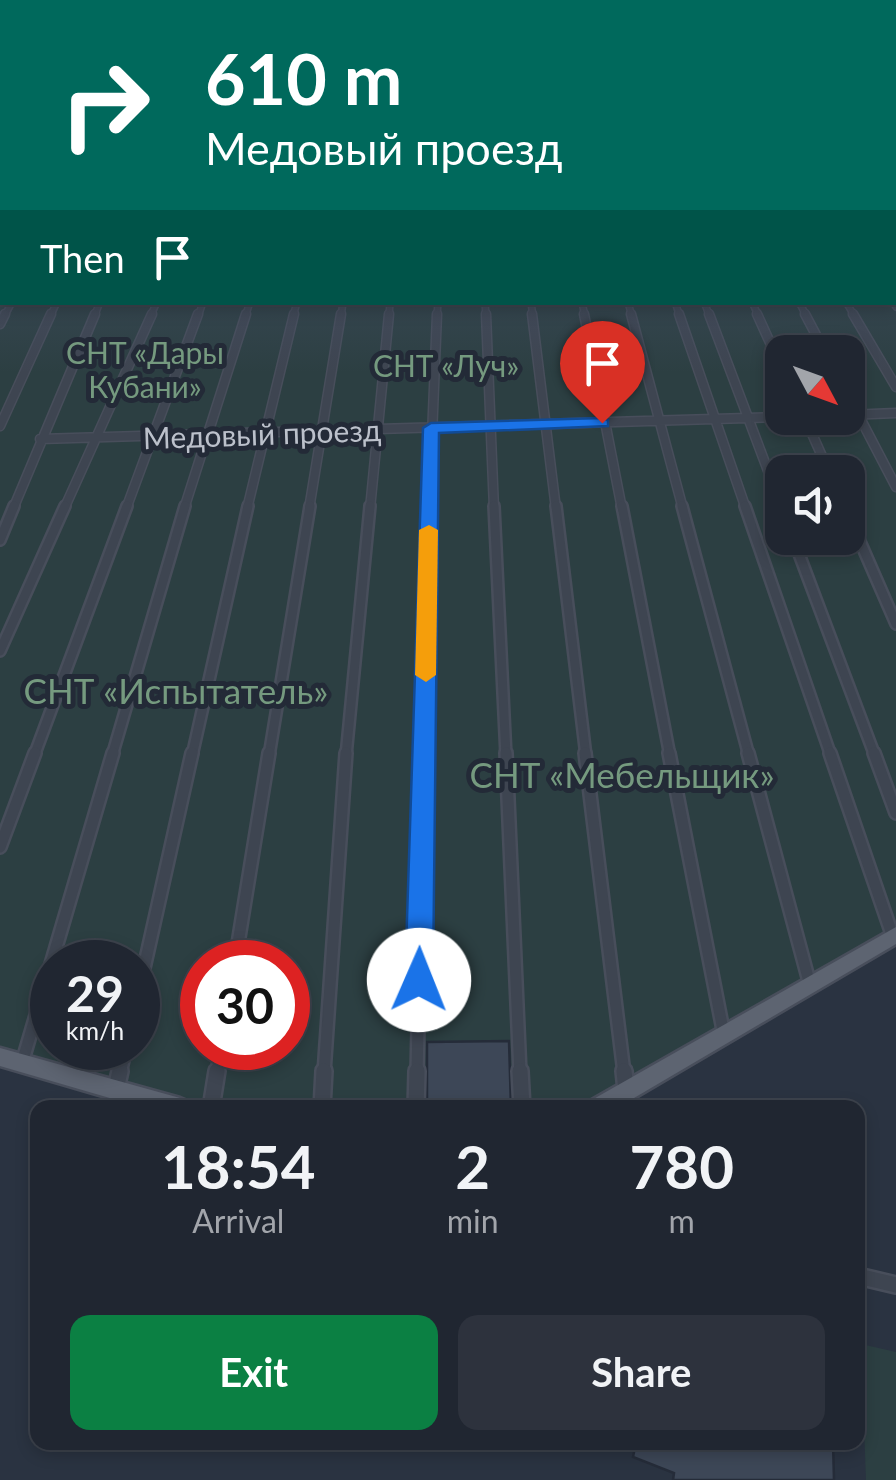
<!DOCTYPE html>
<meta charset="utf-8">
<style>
:root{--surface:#202631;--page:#2d323d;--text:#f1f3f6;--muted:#a2a5ab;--line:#3d434d;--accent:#0b8043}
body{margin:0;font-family:Lato,sans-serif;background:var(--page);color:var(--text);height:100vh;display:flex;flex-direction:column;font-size:38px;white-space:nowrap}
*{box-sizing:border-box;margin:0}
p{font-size:32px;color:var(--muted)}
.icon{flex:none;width:55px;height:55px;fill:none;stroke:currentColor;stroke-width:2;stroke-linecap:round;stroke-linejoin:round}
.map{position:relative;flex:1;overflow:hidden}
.details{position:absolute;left:30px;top:1100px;width:835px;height:350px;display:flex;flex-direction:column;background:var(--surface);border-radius:20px;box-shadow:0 5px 15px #0003,0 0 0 2px var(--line)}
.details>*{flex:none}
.guide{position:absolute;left:0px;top:0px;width:898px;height:305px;box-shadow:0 5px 15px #0003,0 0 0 2px var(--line);background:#00695c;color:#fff;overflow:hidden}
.needle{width:65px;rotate:131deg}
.controls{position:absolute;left:765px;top:335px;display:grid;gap:20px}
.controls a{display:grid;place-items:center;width:100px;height:100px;border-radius:20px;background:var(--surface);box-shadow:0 5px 15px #0003,0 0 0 2px var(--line);font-size:50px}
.speed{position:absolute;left:30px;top:940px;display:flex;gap:20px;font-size:50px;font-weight:700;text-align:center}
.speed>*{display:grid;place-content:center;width:130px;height:130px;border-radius:50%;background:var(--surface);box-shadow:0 5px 15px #0003,0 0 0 2px var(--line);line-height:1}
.speed small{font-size:25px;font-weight:400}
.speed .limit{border:15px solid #d22;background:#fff;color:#111}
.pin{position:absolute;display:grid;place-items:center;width:85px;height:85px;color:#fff;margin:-102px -42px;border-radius:50% 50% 50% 0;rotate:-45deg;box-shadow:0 0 10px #0007}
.pin .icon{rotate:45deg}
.me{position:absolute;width:110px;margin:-55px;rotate:1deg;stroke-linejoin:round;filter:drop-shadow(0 0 8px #0008)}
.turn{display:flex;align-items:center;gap:35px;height:210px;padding:0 40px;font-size:45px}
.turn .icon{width:130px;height:130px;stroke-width:2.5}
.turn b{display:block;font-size:70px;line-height:85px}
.then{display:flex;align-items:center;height:95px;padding:0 40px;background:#0003;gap:20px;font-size:38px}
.eta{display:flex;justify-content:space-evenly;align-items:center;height:170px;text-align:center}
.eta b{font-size:60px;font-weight:700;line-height:70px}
.button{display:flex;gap:20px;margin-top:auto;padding:20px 40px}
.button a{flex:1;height:115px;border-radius:20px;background:var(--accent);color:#fff;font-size:40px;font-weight:700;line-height:115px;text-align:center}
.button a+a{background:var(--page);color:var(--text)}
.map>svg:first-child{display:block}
</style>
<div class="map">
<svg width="896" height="1480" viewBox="0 0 896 1480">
<rect width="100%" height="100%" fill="#2a3341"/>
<path fill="#2c3f42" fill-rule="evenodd" d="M896,166V935L597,1107H180L0,1057V176L2,302H895ZM782,352H848V418H782ZM782,472H848V538H782ZM52,962H138V1048H52ZM202,962H288V1048H202Z
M861,1344L896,1352V1480H866Z"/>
<path fill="#3d4757" stroke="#252c39" stroke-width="2.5" d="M509,1041L511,1108H427V1042Z
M636,1442H833L834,1480H673L674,1473L633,1457Z"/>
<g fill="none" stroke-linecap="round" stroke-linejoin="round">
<g stroke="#484e5b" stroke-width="8">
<path id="minor-far4" d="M0,249L2,245
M485,302L486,317
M531,302L533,317
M582,302L585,317
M628,302L632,317
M675,302L680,317
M704,302L710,317
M752,302L759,317
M799,302L807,317
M846,302L855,317
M893,302L896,307
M4,317L12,302
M50,317L57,302
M94,317L100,302
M150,317L157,302
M198,317L203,302
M245,317L250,302
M293,317L297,302
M341,317L343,302
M389,317L390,302
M437,317L438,302"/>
</g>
<g stroke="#484e5b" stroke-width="11">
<path id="minor-far3" d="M486,314L494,509
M532,314L556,509
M584,314L622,509
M631,314L683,509
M679,314L746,509
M709,314L782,508
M757,314L782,369
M805,314L825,352
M853,314L896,387
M0,324L5,314
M848,395L896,487
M848,415L896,413
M805,418L829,472
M0,426L51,314
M40,439L782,417
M13,509L95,314
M64,509L152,314
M126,509L198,314
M184,509L246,314
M247,509L294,314
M309,509L341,314
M370,509L389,314
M429,509L437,314"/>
</g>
<g stroke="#484e5b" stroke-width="14">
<path id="minor-far2" d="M494,506L506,756
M556,506L586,756
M622,506L670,756
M682,506L749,756
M745,506L831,756
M848,514L896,624
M793,538L875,756
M0,540L14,506
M0,651L65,506
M34,756L127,506
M112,756L185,506
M192,756L248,506
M269,756L310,506
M346,756L370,506
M424,756L429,506"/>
</g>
<g stroke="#484e5b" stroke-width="16">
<path id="minor-far1" d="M506,753L520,1073
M585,753L624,1073
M669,753L724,1035
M748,753L810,985
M830,753L893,937
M874,753L896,813
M0,847L35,753
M235,962L269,753
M138,995L192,753
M22,1063L113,753
M120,1073L126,1048
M217,1073L221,1048
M324,1073L346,753
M417,1073L424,753"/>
</g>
<g stroke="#484e5b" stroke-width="20">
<path id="minor" d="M520,1071L522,1108
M624,1071L626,1090
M116,1089L120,1071
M211,1108L217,1071
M322,1108L324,1071
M416,1108L417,1071
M858,1276L896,1285"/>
</g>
<g stroke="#484e5b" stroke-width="5">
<path id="primary" d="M896,927V944L617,1108H587L590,1101Z
M0,1048L180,1098L187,1101L190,1108H144L0,1066Z"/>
</g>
<use href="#minor-far4" stroke="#3e4551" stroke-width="5"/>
<use href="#minor-far3" stroke="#3e4551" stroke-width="8"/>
<use href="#minor-far2" stroke="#3e4551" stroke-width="9"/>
<use href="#minor-far1" stroke="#3e4551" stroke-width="11"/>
<use href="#minor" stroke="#3e4551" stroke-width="15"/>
<use href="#primary" fill="#5d6471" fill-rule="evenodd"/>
</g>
<linearGradient id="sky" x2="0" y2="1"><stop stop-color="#171c24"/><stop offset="0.45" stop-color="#445065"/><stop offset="1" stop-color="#445065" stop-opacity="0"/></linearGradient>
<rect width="896" height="373" fill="url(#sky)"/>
<path fill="#1a73e8" stroke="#114b97" stroke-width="2.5" d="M602,418L608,420V426L439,433L433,980L429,989L419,993L409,989L405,980L423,428L431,423Z"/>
<path fill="#f59e0b" d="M429,525L438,530L436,675L426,682L415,675L419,530Z"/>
<g text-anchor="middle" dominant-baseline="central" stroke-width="10" stroke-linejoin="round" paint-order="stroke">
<g font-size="30" fill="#759a7f" stroke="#232a37">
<text x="145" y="352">СНТ «Дары<tspan x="145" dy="34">Кубани»</tspan></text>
<text x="446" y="365">СНТ «Луч»</text>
</g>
<g font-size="30" fill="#bcc1cb" stroke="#232a37">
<text transform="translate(262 433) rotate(-2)">Медовый проезд</text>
</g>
<g font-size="35" fill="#759a7f" stroke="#232a37">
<text x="176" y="690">СНТ «Испытатель»</text>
<text x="622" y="774">СНТ «Мебельщик»</text>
</g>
</g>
</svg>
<div class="controls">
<a><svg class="needle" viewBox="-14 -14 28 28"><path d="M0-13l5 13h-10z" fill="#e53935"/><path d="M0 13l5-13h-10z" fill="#a2a5ab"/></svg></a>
<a><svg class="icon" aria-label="sound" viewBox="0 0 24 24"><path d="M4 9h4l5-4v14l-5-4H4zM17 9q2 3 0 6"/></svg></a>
</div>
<div class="speed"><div>29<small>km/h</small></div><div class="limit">30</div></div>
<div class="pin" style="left:602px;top:423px;background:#d93025"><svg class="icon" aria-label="arrive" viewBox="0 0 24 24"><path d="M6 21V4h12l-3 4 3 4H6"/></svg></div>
<svg class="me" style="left:419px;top:980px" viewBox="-20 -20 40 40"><circle r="19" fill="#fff"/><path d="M0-13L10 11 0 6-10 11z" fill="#1a73e8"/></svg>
<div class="guide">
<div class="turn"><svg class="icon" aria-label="right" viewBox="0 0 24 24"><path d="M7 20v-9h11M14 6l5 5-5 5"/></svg><div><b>610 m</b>Медовый проезд</div></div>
<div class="then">Then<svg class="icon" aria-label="arrive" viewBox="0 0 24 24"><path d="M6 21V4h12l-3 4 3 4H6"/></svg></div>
</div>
<section class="details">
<div class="eta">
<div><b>18:54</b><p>Arrival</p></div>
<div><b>2</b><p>min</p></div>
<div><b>780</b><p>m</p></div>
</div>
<div class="button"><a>Exit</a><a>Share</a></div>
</section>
</div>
